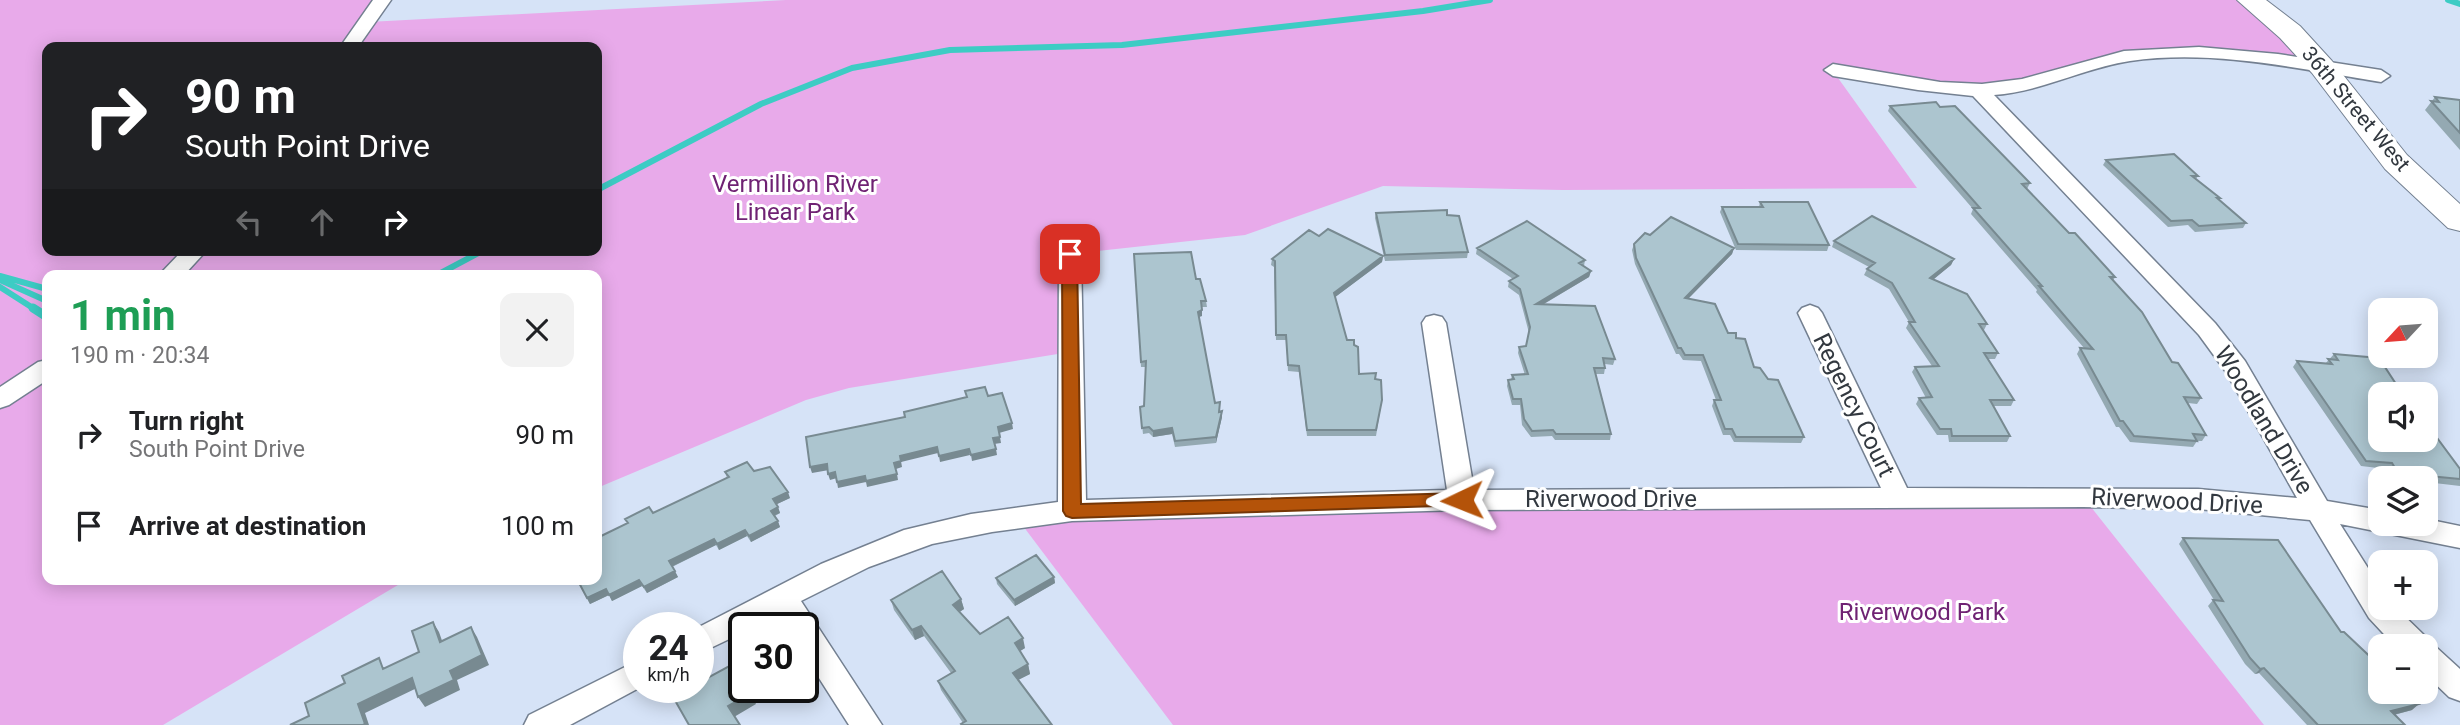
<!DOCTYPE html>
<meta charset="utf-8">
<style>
:root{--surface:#fff;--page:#f2f2f2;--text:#202124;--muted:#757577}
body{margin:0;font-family:Roboto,sans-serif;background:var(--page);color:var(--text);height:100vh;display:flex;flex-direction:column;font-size:26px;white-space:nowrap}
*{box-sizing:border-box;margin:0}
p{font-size:23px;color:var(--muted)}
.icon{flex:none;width:38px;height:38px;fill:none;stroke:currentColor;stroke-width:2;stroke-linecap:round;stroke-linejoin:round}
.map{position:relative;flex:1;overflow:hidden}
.side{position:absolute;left:42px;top:270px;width:560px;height:315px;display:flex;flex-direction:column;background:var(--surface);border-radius:14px;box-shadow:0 4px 18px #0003}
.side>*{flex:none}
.hud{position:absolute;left:42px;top:42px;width:560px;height:214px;border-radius:14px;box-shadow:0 4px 18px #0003;background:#202124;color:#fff;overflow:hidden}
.needle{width:46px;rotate:244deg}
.controls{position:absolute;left:2368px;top:298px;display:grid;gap:14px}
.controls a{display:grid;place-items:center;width:70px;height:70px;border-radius:14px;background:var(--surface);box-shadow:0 4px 18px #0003;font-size:35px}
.speed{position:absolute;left:623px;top:612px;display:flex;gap:14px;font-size:35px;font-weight:700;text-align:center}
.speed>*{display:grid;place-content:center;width:91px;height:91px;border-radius:50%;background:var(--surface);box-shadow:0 4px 18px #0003;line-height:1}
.speed small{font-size:18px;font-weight:400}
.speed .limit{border:4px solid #111;border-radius:10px;background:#fff;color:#111}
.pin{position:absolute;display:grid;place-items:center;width:60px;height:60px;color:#fff;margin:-30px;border-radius:14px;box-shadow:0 4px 10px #0006}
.me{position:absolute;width:77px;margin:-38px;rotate:268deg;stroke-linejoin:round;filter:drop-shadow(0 0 5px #0008)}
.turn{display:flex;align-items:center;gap:24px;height:147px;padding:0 28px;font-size:32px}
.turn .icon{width:91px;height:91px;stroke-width:2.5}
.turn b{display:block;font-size:49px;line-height:60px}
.lanes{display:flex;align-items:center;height:66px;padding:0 28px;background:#0003;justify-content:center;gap:35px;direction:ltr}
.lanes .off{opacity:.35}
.round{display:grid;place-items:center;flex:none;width:74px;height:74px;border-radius:14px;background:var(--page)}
.summary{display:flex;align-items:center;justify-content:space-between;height:119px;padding:0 28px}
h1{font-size:42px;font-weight:700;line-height:52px;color:#1e9e55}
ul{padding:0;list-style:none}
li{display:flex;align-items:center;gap:21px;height:91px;padding:0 28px}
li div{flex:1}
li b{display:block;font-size:26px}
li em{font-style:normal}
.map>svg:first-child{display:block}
</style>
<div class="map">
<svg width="2460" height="725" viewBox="0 0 2460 725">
<rect width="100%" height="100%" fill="#d6e3f7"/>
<path fill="#e8aaea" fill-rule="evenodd" d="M0,0H382L368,22L786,0H2250L2322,67L2274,61L2135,54L1998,89L1833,71L1917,188L1563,190L1383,186L1245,235L1070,254V352L849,388L806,400L597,488V275H47V579H408L163,725H0ZM47,47H597V250H47Z
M2083,497L2264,725H1173L1017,518Z"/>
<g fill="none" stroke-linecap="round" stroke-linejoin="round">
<path stroke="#3dccc4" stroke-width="6" d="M2448,0L2460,4
M597,190L761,104L852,68L950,50L1122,45L1423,11L1490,0
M437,275L484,250
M0,276L47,289
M0,280L47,301
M0,287L36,310"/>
<path stroke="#3dccc4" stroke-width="9" d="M33,308L47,317"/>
<g stroke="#748091" stroke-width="3">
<path id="street" d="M373,0H391L358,47H340Z
M2199,47L2278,54L2381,70L2390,76L2381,82C2298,69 2214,49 2130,61C2083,68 2041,92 1994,95L2215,323L2245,361L2327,501L2380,510V523H2426V519L2460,526V548L2340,524L2380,587V607H2395L2426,637L2430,646L2437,648L2460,669V701L2449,697L2426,675V646H2395L2369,618L2310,520L2198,509L2083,507L1462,510L1072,521L992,532L932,544L869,567L801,601L882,725H849L803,653V628H787L778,613L750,628H744V632L698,654L697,628L821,564L904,530L971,514L1058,502L1059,254L1062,249H1078L1081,254L1086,500L1447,490L1422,323L1426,317L1434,315L1442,317L1446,323L1474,490L1881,488L1798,313L1802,308L1810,305L1818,308L1822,313L1907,488L2198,489L2297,498L2226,372L2199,335L1973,96L1918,90L1833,76L1824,70L1833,64L1940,82L1982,84L2022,79L2124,51Z
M183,250H207L184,275H159Z
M47,360V380L9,405L0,408V387L38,362Z
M639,660V688L570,725H524L529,715Z"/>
</g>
<g stroke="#748091" stroke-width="2">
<path id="secondary" d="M2237,0H2266L2300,26L2332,61L2407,155L2460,204V231L2448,228L2385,169L2312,73L2280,38Z"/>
</g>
<use href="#street" fill="#fff" fill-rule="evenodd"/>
<use href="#secondary" fill="#fff" fill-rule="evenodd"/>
</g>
<path fill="#94a9b2" d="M2435,97L2460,100V150L2425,110Z
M1890,106L1940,107L2030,183L2027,189L2069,233L2115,277L2113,281L2172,362L2201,398L2197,404L2188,403L2206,435L2202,441H2197L2193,447L2130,442L2119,427H2116L2077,354L2080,348H2084L2036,292L2037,290L1971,214L1973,209L1888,111Z
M2106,160L2198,176L2196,179L2220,198L2219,200L2246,223L2243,228L2195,232L2188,225L2168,227L2103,165Z
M1760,202L1829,245L1827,251L1736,250L1720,212L1722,207H1759Z
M1376,213L1447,215L1468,252L1467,258L1385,261L1375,218Z
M1650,235L1734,248L1732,254L1688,299L1728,333L1736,338L1754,367L1804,437L1801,443L1734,442L1730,435H1723L1712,406L1714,400H1716L1701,361L1683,360L1679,354H1676L1635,264L1632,250L1634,244Z
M1319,236L1383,256L1382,262L1335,297L1347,340L1354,345L1359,374L1375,379L1382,400L1376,436H1307L1299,372L1288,371L1286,340H1276L1274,267L1271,265L1272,259Z
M1834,241L1954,259L1951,265L1933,279L1987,324L1984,330H1983L1998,353L1995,359H1988L2014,400L2011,406H1993L2010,436L2007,442H1949L1948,435H1937L1916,404L1919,398H1926L1912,372L1915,367L1932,366L1906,328L1909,322L1889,289L1864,275L1867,269L1869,267L1832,247Z
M1477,248L1585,260L1584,266L1591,271L1589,277L1544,304L1615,359L1613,365L1605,364V368L1604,374H1596L1611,434L1610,440H1555L1552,436L1531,437L1522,425L1520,405H1512L1507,386L1508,380H1511L1512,375H1525L1518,353L1519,347L1526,346L1529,333L1519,295L1508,287L1509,281L1513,279L1476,254Z
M1134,254L1196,279L1206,301L1207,307H1202V316L1199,317L1215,403L1220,412L1222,411V417L1216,443L1175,447L1172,434L1153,437L1149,433L1143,434L1140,407L1144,406L1146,367H1141Z
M2334,354L2398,387L2426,389L2421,394H2380L2460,469V486L2426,482V478H2392L2387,469L2361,466L2293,367L2297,361L2325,364Z
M754,471L790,498L777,504L780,513L775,516L780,527L751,542L747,536L719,550L716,545L672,567L678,577L647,593L642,586L612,601L609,595L590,604L576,579L653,513L727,478L725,472Z
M2183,538L2341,632L2412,710L2394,715L2405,725H2307L2259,673L2255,674L2245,664L2208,606L2213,600H2214L2179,544Z
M1054,577L1055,583L1015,606L997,584L996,578Z
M961,599L964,609L959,612L980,634L1025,648L1020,651L1028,664L1030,674L1018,680L963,723L941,690L938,681L951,673L924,636L915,640L894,610L891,600Z"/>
<path fill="#788a91" d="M1734,248L1732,254L1683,304L1685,298Z
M1383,256L1382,262L1334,298V293Z
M1954,259L1951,265L1928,284L1930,278Z
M1591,271L1589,277L1535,309L1536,304Z
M1202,310V316L1198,317V312Z
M1222,411V417L1216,443V437Z
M1012,423L1013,429L999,433L998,427Z
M1172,428V434L1153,437V431Z
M1000,437L1001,443L994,444L993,438Z
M937,447L938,453L901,462L900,456Z
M969,449L970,455L940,462L939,456Z
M996,449L997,455L972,461L971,455Z
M901,461L902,467L896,469L894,463Z
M827,464L829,470L812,473L810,467Z
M835,472L837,478L830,480L828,474Z
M897,474L898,480L867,487L866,482L838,488L837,482L865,476Z
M788,492L790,498L775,505L773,499Z
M778,507L780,513L773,516L771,511Z
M778,521L780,527L751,542L749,536Z
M745,530L747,536L719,550L717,544Z
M714,539L716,545L671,567L669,561Z
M675,571L678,577L647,593L644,587Z
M1054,577L1055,583L1015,606L1014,600Z
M639,580L642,586L612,601L609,595Z
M606,589L609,595L590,604L587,598Z
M961,599L964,609L955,615L953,605Z
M433,622L439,632L446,652L440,642Z
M921,626L924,636L915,640L912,630Z
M471,627L477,637L489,665L457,680L460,690L425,707L418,697Z
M1023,638L1025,648L1017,653L1015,643Z
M1028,664L1030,674L1014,682L1013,673Z
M2264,668L2259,673L2255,674L2260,669Z
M412,678L419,687L365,713L369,725H363L358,704Z
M751,693L756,704L734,717L728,706Z
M2419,704L2412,710L2385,717L2391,711Z"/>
<path fill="#acc5cf" stroke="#788a91" stroke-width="2" d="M2435,97L2460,100V133L2431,101L2439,102Z
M1936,102L1940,107L1955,106L2030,183L2022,184L2069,233H2075L2115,277H2110L2142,312L2172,362L2178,363L2201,398L2184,397L2206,435L2193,434L2197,441L2134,436L2123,421H2120L2080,348L2093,349L2039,286H2042L1973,208H1980L1890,106Z
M2174,154L2198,176H2192L2220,198H2217L2246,223L2199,226L2192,220L2171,221L2106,160Z
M1760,202H1808L1829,245L1738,244L1722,207H1763Z
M1447,210V215L1459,216L1468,252L1385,255L1376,213Z
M1872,216L1954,259L1930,278L1967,294L1987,324H1979L1998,353H1984L2014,400H1990L2010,436H1952L1951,429H1940L1919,398L1932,397L1915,367L1939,366L1909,322H1915L1892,283L1867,269L1875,263L1834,241Z
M1671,217L1734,248L1685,298L1715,304L1728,333H1736V338L1745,339L1754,367L1760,368L1768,379L1778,380L1804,437H1736L1732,429H1725L1714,400H1721L1703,355H1685L1681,348H1678L1636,258L1634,244L1645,233L1650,235Z
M1527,221L1585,260L1579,263L1591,271L1536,304L1595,306L1615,359L1603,358L1605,368H1594L1611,434H1556L1553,430L1532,431L1524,419L1521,399H1513L1508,380L1514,379L1512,375L1528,374L1519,347L1526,346L1530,327L1520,289L1509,281L1518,276L1477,248Z
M1328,229L1383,256L1334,293L1347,340H1354V345L1358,347L1359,374L1376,373L1375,379L1381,380L1382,400L1376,430H1307L1299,366L1288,365L1286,335H1276L1275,261L1272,259L1309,230L1319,236Z
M1191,252L1196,279H1200L1206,301H1201L1202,310L1198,312L1215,403L1220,402L1219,412L1222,411L1216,437L1175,441L1172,428L1153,431L1149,427L1142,428L1140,407L1144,406L1146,361L1141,362L1134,254Z
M2334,354L2379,358L2398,387L2426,389L2419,394H2380V439H2426V423L2460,469V479L2398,473L2392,463L2366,461L2297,361L2332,364L2328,359L2338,360Z
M985,387L988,396L1002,393L1012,423L998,427L1000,437L993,438L996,449L971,455L969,449L939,456L937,447L900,456L901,461L894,463L897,474L866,481L865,476L837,482L835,472L828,474L827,464L810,467L806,437L905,417L904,412L967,397L965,391Z
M747,462L754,471L770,467L788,492L773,499L778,507L771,511L778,521L749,536L745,530L717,544L714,539L669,561L675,571L644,587L639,580L609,595L606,589L587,598L577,579H597V538L628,523L625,519L649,507L653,513L729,477L725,472Z
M2183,538L2278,540L2341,632H2344L2380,666V691H2405L2419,704L2391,711L2405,725H2318L2264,668L2260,669L2250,658L2213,600L2223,601Z
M1036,555L1054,577L1014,600L996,578Z
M942,571L961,599L953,605L980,634L1008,617L1023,638L1015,643L1028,664L1013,673L1052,725H962L961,724L966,721L938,681L955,671L921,626L912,630L891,600Z
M433,622L440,642L471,627L482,655L450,671L454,680L418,697L412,678L358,704L365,724L363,725H290L309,716L305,703L345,683L342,676L379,658L383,669L419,652L412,631Z
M733,664L744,681V688H748L751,693L728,706L740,725H689L673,697L690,688H698V683Z"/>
<path fill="#b45309" stroke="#753606" stroke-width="2" d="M1070,249L1077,254L1081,504L1462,493L1468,495L1471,500L1468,505L1072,518L1066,516L1063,511L1062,254Z"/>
<g text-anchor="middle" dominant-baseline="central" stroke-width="6" stroke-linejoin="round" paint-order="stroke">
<g font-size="21" fill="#32383f" stroke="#fff">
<text transform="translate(2356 109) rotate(50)">36th Street West</text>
</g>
<g font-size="24" fill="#6f2273" stroke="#fff">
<text x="795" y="184">Vermillion River<tspan x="795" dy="28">Linear Park</tspan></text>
<text x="1922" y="612">Riverwood Park</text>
</g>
<g font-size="24" fill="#32383f" stroke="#fff">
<text transform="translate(1854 405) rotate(64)">Regency Court</text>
<text transform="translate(2264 420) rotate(59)">Woodland Drive</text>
<text x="1611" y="499">Riverwood Drive</text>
<text transform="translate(2177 501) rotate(3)">Riverwood Drive</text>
</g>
</g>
</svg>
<div class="controls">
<a><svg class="needle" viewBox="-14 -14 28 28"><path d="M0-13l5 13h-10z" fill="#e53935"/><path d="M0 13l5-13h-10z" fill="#757577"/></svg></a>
<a><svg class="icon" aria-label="sound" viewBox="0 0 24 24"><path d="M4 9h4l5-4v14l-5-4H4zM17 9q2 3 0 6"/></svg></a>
<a><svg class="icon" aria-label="layers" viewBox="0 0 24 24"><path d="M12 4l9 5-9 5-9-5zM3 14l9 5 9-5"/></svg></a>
<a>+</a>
<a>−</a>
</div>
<div class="speed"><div>24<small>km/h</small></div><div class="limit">30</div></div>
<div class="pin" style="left:1070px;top:254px;background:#d93025"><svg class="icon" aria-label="arrive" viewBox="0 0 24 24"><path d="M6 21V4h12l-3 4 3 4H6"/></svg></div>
<svg class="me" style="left:1462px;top:500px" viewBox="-20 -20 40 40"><path d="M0-17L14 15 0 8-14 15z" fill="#b45309" stroke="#fff" stroke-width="4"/></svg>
<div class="hud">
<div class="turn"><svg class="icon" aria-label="right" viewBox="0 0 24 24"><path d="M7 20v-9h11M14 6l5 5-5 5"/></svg><div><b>90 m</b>South Point Drive</div></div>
<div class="lanes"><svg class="icon off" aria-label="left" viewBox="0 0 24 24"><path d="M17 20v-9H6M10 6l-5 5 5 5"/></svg><svg class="icon off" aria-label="ahead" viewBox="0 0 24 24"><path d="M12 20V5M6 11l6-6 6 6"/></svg><svg class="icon" aria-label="right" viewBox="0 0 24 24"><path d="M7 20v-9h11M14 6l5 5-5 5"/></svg></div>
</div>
<section class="side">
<div class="summary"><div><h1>1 min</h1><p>190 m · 20:34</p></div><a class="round"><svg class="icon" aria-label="close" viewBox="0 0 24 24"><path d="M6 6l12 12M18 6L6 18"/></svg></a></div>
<ul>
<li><svg class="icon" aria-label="right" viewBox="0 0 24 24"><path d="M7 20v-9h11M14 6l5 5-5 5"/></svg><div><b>Turn right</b><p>South Point Drive</p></div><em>90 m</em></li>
<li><svg class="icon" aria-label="arrive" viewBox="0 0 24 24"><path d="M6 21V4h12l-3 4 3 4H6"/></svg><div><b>Arrive at destination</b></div><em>100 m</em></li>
</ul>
</section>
</div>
